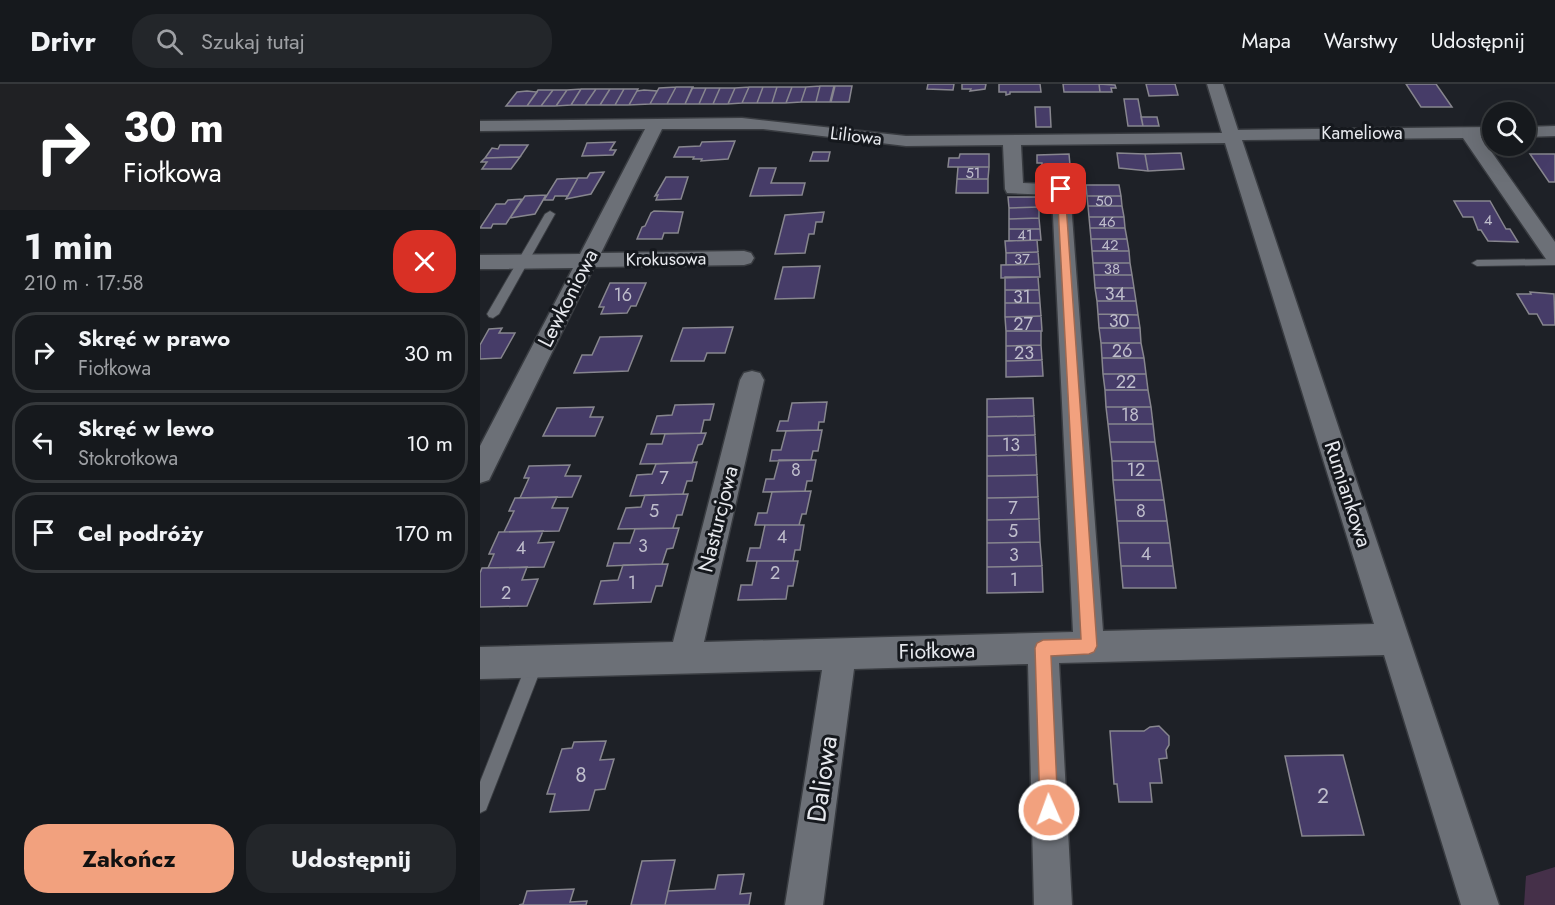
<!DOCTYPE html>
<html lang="pl">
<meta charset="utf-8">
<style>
:root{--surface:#16191d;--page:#23262a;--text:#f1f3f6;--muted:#9ea0a4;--line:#35383b;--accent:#f2a17e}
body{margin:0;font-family:Jost,sans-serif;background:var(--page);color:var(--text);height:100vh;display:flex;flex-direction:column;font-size:22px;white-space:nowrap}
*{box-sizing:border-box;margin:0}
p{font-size:20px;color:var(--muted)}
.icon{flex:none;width:33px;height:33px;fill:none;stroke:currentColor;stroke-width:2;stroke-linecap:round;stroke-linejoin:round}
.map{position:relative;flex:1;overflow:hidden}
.drawer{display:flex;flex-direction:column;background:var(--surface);width:480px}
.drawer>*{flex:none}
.banner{background:#202124;color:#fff;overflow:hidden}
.fabs{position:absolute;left:1002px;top:18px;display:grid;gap:12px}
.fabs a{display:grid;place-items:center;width:54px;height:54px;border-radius:50%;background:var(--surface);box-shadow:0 6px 24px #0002,0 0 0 2px var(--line);font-size:30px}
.pin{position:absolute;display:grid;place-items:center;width:51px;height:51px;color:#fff;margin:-26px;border-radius:12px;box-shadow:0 3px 9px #0006}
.me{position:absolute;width:66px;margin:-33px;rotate:358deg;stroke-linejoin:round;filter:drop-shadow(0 0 4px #0008)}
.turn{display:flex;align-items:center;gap:21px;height:126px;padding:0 24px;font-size:27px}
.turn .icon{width:78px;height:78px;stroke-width:2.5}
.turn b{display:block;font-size:42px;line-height:51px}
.round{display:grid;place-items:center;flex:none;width:63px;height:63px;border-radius:24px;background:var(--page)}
.head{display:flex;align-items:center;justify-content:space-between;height:102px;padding:0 24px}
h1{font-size:36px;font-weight:700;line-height:45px}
.primary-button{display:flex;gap:12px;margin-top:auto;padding:12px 24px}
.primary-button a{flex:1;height:69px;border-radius:24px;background:var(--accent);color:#111;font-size:24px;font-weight:700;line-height:69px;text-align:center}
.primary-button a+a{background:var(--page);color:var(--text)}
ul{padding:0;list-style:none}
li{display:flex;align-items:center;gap:18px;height:81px;margin:0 12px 9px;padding:0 12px;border:3px solid var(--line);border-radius:24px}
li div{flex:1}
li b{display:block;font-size:22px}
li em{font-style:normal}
header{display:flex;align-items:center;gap:36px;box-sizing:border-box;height:84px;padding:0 30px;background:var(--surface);border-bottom:2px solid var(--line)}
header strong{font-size:28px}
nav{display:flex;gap:33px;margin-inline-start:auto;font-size:21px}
.search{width:420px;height:54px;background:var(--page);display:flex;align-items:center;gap:15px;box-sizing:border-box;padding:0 21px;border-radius:24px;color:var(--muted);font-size:22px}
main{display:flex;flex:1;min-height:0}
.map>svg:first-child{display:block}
</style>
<header>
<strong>Drivr</strong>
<div class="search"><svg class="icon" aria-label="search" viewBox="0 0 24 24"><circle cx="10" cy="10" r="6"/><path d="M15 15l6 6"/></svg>Szukaj tutaj</div>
<nav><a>Mapa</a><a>Warstwy</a><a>Udostępnij</a></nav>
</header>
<main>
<section class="drawer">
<div class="banner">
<div class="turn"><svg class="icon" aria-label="right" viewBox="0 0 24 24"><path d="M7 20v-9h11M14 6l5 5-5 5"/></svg><div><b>30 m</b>Fiołkowa</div></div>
</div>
<div class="head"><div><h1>1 min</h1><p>210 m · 17:58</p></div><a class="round" style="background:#d93025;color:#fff"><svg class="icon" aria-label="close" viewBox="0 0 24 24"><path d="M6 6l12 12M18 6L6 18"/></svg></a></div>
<ul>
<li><svg class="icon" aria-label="right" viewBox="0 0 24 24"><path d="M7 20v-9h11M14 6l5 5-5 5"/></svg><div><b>Skręć w prawo</b><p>Fiołkowa</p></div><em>30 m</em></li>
<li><svg class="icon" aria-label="left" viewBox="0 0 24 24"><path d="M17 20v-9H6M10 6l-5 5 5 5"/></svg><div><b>Skręć w lewo</b><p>Stokrotkowa</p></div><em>10 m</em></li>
<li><svg class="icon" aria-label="arrive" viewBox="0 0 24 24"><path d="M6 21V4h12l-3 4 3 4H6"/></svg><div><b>Cel podróży</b></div><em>170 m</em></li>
</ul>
<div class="primary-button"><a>Zakończ</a><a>Udostępnij</a></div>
</section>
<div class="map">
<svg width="1075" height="821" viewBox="0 0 1075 821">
<rect width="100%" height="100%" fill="#1e2127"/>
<path fill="#453049" d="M1075,783V821H1044L1046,792Z"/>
<path fill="#463c68" stroke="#87868e" stroke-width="1.5" d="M448,0H474L473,6L447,5Z
M482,0H506L505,5L490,7L491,5H482Z
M519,0H560L561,8H530V10L526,11V8H519Z
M583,0H619L620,8H584Z
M619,0L635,1L636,4H631L632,8H620Z
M666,0H695L698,11L669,12Z
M926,0H956L972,23H941Z
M340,2H354L350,18H336Z
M340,2L336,18H321L326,3Z
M355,2H372L369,18H351Z
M196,3H213L205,20H187Z
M196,3L187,20H170L179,4Z
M269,3L262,19L248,20L255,4Z
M269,3H283L277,19H262Z
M283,3H297L292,19H277Z
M297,3H312L306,19H292Z
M312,3H326L321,18L306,19Z
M212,4H226L219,20H205Z
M226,4H240L233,20H219Z
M240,4H255L248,20H233Z
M101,5H116L105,21H91Z
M101,5L91,21L76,22L87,6Z
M116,5H130L120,21H105Z
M130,5H144L135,21H120Z
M144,5H158L149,21H135Z
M58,6H73L61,22H47Z
M73,6H87L76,22H61Z
M47,7L57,8L47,22H26L37,8Z
M157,7L164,6L177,7L170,20L149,21Z
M644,15H658L663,42H648Z
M555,23H570L571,43H556Z
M661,33H677L679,42H663Z
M255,57L248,75L221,77L222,75H213L214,73H194L199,63L220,62L222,58Z
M135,58L130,66H136L133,71L102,72L107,59Z
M20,61H48L40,73L5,74L12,64L18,65Z
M333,68H350L348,77H330Z
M637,69L665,70L668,87L639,84Z
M701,69L704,85L668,87L665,70Z
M480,70H509V83H468L469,74H479Z
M589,70L591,92H562V79H557V71Z
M1050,70H1075V98H1069Z
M40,73L31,85H2L7,78H1L5,74Z
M478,83H509L508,95H477Z
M279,84H296L291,99H325L322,111L270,112Z
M124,88L111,110L86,115L98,94H107L110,89Z
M186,93H208L201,115L176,116L178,111L175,112Z
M98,94L88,112H75L73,116H64L77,95Z
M477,95H508V109H476Z
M606,101H639L641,112H607Z
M66,111L55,130L30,134L45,112Z
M607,112H641L642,122H608Z
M528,113H558L559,123L529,124Z
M42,115L26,140H13L11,144H0L16,120H25L28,116Z
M974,117H1010L1026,145H1030L1038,158L1008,157L1001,146H998L993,133H983Z
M608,122H642L644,133H609Z
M559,123V134L529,135V124Z
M174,127L203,128L198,149H184L182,155H157L162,143L165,142L171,129Z
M344,128L342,138H336L334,150H329L325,169L295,170L305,131Z
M609,133H644L645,144H610Z
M559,134L560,145H529V135Z
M610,144H645L647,155H611Z
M529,145H560L561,156L529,157Z
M611,155H647L649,167H612Z
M557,156L558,168L526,169L525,157Z
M612,167H649L650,179H613Z
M558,168L559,180L526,181V169Z
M613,179H650L652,191H614Z
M559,180L560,193L521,194V181Z
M340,182L334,214L295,215L303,183Z
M614,191H652L654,204H615Z
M525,193H558L559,206H525Z
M130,199H166L156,222H151L147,229L121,230L124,223H119Z
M615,204H654L656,217H617Z
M525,206H559L560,219H525Z
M1050,208L1074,210L1075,241H1063L1057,230H1049L1037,210H1051Z
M617,217H656L658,231L618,230Z
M525,219H560L561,232L525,233Z
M618,230L658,231L660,244H619Z
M561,232L562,247H526L525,233Z
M253,243L245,269H227L224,277H191L203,244Z
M22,244L19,249H35L21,274L0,275V261L9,245Z
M619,244H660L661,259H621Z
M526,247H561V261L526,262Z
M162,252L148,287L94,289L102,271H112L120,253Z
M621,259H661L664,274H622Z
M561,261L562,276L526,277V262Z
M622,274H664L666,290H623Z
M562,276L563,292L526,293V277Z
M623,290H666L668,306H625Z
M625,306H668L671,323H626Z
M553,314L554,332L507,333V315Z
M347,318L344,338H339L338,346L297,347L300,337H308L312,319Z
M234,320L230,336H224L221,349L171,350L177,332L192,331L195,321Z
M114,323L110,333H123L115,352H63L77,324Z
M626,323H671L673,340H628Z
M554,332L555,351L507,352V333Z
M628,340H673L675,358H630Z
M342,346L338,367H333L331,376L290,377L292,366H301L306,347Z
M226,349L222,360L218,361L212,379L160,380L167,360H182L185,350Z
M555,351L556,371L507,372V352Z
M630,358H675L678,377H632Z
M556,371L557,391L507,392V372Z
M299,376H336L332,397H327L325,407L283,408L286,395H294Z
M632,377H678L681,396H633Z
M217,378L212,397H207L203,410L150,412L157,391L172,390L176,380Z
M90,381L85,392H101L92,413L40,414L49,394H44L49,382Z
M557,391L558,413L507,414V392Z
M633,396H681L684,416H635Z
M331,407L326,430H322L319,441H275L278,429H287L292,408Z
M208,410L202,431H197L193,444L138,445L146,424L161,423L165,411Z
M77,413L72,424H88L79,447L24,448L34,427H29L35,414Z
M558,413L559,435L507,436V414Z
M635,416H684L687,437H637Z
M559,435L560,458L507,459V436Z
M637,437H687L690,459H639Z
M285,441H324L320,466H315L313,477H267L270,464H280Z
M199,444L193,464L187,465L182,480L127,482L134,459H150L155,445Z
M63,447L58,459L74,458L64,483L8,484L14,470H9L19,448Z
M560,458L562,482L507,483V459Z
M639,459H690L693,482H641Z
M277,477H318L313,502H308L306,515L258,516L261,501H272Z
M188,480L182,502H176L171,518L114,520L121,497L138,496L143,481Z
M562,482L563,508L507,509V483Z
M641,482H693L696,504H643Z
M47,483L42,496L58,495L47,522L0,523V489L2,484Z
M679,642L689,652V661L686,666L687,674L679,675L682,699H670L672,718H639L637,700H634L630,647H664L670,643Z
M126,657L120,676L134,675L125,705L115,706L109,726L70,728L75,710H67L82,665L92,664L94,658Z
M863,671L884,751L822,752L805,672Z
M195,776L185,821H151L162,777Z
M264,790L260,810L271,809L269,821H185L188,807L235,805L238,791Z
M94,805L90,818L107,817L106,821H39L43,820L47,807Z"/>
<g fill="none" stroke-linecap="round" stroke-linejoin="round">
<g stroke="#393c41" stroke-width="2">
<path id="lane" d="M70,127L75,130L19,230L13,234L9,233L7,230L65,130Z
M1075,175V181L997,182L992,179L997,176Z
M56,569L62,571L64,577L6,726L0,729V698L50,571Z"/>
</g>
<g stroke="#393c41" stroke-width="3">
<path id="street" d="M727,0H743L758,46L1012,43V53H1001L1075,158V180L1068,178L983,54L762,56L1019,821H981L904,571L579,579L592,821H554L548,580L374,585L343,821H305L342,586L0,595V563L193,558L260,296L264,289L272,287L280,289L284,296L224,558L593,548L572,111L527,109L525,105L523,61L426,62L283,45H182L121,169L264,167L271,169L274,174L271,179L264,181L114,183L9,396L0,399V362L93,184L0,185V171L100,170L165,45L0,47V37L262,34L426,52L742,49ZM745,59L894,540L623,547L590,105L588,101L543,99L541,61Z
M1075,42V52L1046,53V43Z"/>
</g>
<use href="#lane" fill="#6c7077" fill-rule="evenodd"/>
<use href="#street" fill="#6c7077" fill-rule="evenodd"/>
</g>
<path fill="#f2a17e" stroke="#9d6952" stroke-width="1.5" d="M577,103L585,105L617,562L614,568L609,570L571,572L578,726L575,732L569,734L563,732L560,726L555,564L557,559L563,556L601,555Z"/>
<g text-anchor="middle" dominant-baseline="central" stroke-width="6" stroke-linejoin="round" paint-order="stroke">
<g font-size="15" fill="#bfbecc">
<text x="493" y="89">51</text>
<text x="624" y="117">50</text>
<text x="1008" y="136">4</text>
<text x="627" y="138">46</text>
<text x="545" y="151">41</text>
<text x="630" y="161">42</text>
<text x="542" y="175">37</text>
<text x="632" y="185">38</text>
</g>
<g font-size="18" fill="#e7e9ee" stroke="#15181d">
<text x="882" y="49">Kameliowa</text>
<text transform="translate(376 52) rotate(7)">Liliowa</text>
<text transform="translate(186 175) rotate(-1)">Krokusowa</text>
</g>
<g font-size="18" fill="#bfbecc">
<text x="635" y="210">34</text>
<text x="143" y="211">16</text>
<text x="542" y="213">31</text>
<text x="639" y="237">30</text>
<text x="543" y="240">27</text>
<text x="642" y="267">26</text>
<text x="544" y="269">23</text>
<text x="646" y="298">22</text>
<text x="650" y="331">18</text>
<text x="531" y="361">13</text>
<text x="316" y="386">8</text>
<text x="656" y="386">12</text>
<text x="184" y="394">7</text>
<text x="533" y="424">7</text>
<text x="174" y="427">5</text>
<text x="661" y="427">8</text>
<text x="533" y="447">5</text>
<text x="302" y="453">4</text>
<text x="163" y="462">3</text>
<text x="41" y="464">4</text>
<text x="666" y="470">4</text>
<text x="534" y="471">3</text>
<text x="295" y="489">2</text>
<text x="534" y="496">1</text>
<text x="152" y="499">1</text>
<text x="26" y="509">2</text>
</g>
<g font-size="21" fill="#e7e9ee" stroke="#15181d">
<text transform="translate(88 214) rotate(-63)">Lewkoniowa</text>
<text transform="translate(868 410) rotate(72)">Rumiankowa</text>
<text transform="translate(238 435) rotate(-76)">Nasturcjowa</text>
<text transform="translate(457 567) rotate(-1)">Fiołkowa</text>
</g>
<g font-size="21" fill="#bfbecc">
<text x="101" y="691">8</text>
<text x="843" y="712">2</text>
</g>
<g font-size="26" fill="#e7e9ee" stroke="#15181d">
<text transform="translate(342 695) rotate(-82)">Daliowa</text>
</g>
</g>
</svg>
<div class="fabs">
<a><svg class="icon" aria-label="search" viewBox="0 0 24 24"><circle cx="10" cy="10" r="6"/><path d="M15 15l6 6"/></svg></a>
</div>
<div class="pin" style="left:581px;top:105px;background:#d93025"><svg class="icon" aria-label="arrive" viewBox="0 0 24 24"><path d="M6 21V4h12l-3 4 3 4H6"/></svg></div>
<svg class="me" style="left:569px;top:726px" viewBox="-20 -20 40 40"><circle r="17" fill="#f2a17e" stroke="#fff" stroke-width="3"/><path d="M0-11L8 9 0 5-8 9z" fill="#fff"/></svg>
</div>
</main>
